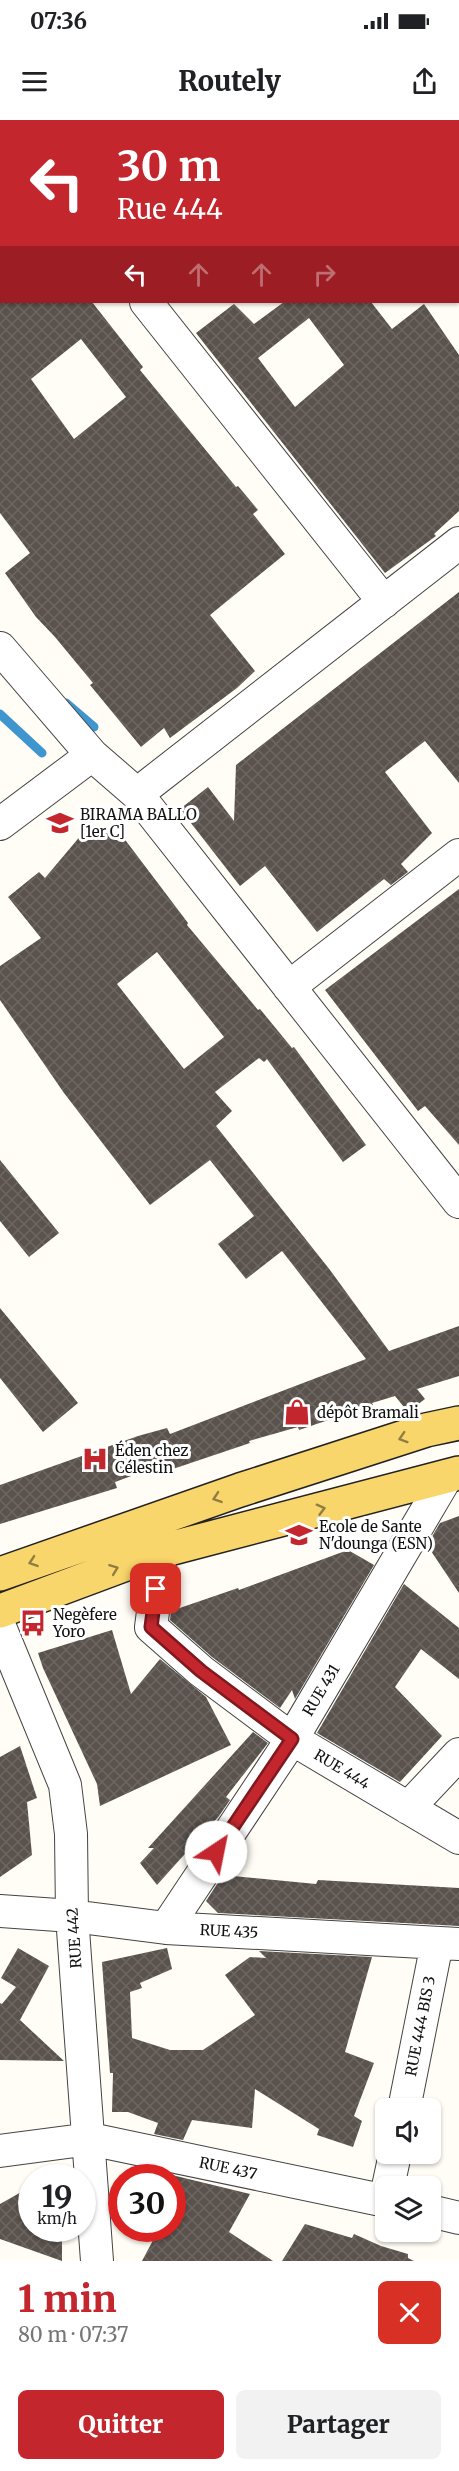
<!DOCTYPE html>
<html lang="fr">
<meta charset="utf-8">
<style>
:root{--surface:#fff;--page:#f2f2f2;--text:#202124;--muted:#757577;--accent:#c4262e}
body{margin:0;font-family:Merriweather,serif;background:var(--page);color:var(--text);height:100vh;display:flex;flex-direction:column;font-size:22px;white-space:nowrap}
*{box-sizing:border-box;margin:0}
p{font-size:20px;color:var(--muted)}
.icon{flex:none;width:33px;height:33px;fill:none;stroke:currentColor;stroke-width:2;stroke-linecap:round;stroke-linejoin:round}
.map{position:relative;height:2141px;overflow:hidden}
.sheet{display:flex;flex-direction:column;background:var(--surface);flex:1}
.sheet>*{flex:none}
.top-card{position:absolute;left:0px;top:0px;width:459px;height:183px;box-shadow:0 2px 4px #0004;background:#c4262e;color:#fff;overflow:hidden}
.fabs{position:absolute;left:375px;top:1978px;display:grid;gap:12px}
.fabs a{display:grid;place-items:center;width:66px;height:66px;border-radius:9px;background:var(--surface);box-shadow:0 2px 4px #0004;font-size:30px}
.speed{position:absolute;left:18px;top:2044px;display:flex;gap:12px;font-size:30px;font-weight:700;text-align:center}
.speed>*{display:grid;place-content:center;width:78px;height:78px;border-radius:50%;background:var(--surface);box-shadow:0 2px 4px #0004;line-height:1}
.speed small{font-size:15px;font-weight:400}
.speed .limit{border:9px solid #d22;background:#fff;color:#111}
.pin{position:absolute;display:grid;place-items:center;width:51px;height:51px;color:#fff;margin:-26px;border-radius:12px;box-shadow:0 3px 9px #0006}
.me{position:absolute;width:66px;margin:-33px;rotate:34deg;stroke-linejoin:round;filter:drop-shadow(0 0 4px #0008)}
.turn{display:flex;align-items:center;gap:21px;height:126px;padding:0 18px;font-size:27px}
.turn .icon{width:78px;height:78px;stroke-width:2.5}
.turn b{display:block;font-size:42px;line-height:51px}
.lanes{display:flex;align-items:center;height:57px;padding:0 18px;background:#0003;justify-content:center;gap:30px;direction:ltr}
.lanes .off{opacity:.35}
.round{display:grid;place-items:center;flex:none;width:63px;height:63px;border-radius:9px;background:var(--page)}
.head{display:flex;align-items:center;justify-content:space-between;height:102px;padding:0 18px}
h1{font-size:36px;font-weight:800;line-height:45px;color:var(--accent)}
.action{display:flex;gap:12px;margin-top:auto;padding:12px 18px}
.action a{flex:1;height:69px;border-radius:9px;background:var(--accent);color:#fff;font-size:24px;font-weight:800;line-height:69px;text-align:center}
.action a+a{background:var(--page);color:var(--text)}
.status{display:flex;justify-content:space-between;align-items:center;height:42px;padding:0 30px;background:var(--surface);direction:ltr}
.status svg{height:16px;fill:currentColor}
header{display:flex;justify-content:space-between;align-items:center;height:78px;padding:0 18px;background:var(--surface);font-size:27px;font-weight:800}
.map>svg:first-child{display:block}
</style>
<div class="status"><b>07:36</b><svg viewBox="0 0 49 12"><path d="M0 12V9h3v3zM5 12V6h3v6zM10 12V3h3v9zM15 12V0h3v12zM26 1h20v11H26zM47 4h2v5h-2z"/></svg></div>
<header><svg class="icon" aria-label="menu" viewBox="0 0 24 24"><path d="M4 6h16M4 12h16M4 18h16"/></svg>Routely<svg class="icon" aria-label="share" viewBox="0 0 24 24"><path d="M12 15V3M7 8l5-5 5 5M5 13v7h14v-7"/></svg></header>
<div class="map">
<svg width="459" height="2141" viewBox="0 0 459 2141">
<defs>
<pattern id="building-cross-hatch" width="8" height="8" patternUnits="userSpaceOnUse" patternTransform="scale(1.5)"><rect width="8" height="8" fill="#5a524d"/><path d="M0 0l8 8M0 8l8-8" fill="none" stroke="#6d6662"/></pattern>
</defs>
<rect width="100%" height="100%" fill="#fffdf5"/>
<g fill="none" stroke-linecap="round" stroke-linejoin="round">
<path stroke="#3f96cf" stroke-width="9" d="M66,583L94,607
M0,594L42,633"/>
</g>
<path fill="url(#building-cross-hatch)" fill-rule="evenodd" d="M0,182H92L143,247L140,250L236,367L238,366L258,390L253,394L285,434L210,495L255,551L237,568L170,618L164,608L141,627L90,565L93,563L55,517L36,497L5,453L30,433L0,393ZM81,219L126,277L74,319L31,259Z
M284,182H371L392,209L424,184L459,235V391L434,414L436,416L385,453L196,213L234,184L254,204ZM309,198L344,245L295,287L258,238Z
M459,472V663L425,621L385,652L432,713L401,744L408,752L391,765L384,759L317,812L265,746L240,766L180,689L208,667L234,701L236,645Z
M120,713L188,803L187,805L258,890L260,889L292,928L294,927L366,1025L343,1042L267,939L264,942L259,938L215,972L232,991L216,1006L330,1150L389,1231L459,1206V1256L417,1269L425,1279L408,1292L395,1276L372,1283L373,1285L351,1294L349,1293L299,1310L298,1307L249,1321L250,1323L164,1352L161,1345L115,1362L117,1368L0,1404V1365L138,1316L167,1308L170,1314L366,1239L282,1131L246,1159L218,1124L254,1096L210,1040L150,1085L64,973L0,880V846L41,818L8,777L39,752L45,758L82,714ZM157,832L224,917L184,949L117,864Z
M459,769V1025L425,986L418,991L325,870Z
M0,1040L59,1113L29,1137L0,1101Z
M0,1188L78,1283L43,1312L0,1258Z
M459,1396V1473L427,1425L440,1403Z
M348,1430L374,1445L295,1579L292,1570L280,1588L212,1537L170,1500L171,1491L238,1468L239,1470Z
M404,1464L459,1508V1559L421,1529L395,1567L442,1616L400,1662L317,1613Z
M112,1510L131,1574L160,1539L206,1577L231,1625L100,1686L97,1664L43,1548L38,1533Z
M253,1612L268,1623L226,1677L230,1680L219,1696L157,1765L140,1743L154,1728H148Z
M20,1626L37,1678L27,1682L32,1735L0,1757V1637Z
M223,1755L316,1764L318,1760L459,1768V1806L218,1793L206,1781Z
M18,1828L49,1846L20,1900L64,1941L0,1940V1883L2,1884L16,1867L1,1858Z
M167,1828L172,1849L140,1863L142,1868L130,1872L132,1918L170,1930H203L255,1895L225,1855L250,1837L266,1838L259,1831L372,1837L345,1932L374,1943L354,1996L362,2001L353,2027L317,2015L319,2009L255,1969L252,2008L192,2000L183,2020L154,2014L158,2003L128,1992H112L113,1953H110L102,1842Z
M138,2048L168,2054L166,2058H134Z
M172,2055L250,2074L229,2112L273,2141H142L159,2109H172Z
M32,2066V2109H62V2141L0,2119V2084Z
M305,2104L352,2118L354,2114L381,2126L408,2134V2138L414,2141H282Z"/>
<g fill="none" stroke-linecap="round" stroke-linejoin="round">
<g stroke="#444" stroke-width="34">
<path id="minor" d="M3,0L4,2
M382,0L383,2
M458,95L459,97
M146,182L384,482
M0,528L92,635L137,674L459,1082
M137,674L459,423
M0,704L92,635
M289,867L459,735
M161,1431L151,1507L201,1551L292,1619L459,1718
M0,1507L65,1665L71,1714L72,1796L97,2141
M408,1688L459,1634
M0,1791L72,1796L166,1808L459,1824
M166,1808L292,1619L447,1356
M404,1989L437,1823
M0,2031L90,2019L386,2081
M388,2067L395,2034
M430,2091L459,2098"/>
</g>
<g stroke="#222" stroke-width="36">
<path id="primary" d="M0,1454L240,1370L426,1310L459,1303
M0,1491L161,1431L459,1353"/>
</g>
<use href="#minor" stroke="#fff" stroke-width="32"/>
<use href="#primary" stroke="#f9d66b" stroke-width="33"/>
</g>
<defs><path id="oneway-chevron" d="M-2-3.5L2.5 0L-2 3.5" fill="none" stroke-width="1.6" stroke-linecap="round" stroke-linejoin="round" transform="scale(1.5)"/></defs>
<g stroke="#917d42">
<use href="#oneway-chevron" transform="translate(403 1318) rotate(162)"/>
<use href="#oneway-chevron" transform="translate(217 1378) rotate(161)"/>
<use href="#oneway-chevron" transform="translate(321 1389) rotate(-15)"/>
<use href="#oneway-chevron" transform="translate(33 1442) rotate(161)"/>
<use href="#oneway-chevron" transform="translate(114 1449) rotate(-21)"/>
</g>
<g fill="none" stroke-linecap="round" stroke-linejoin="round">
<g stroke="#7f191e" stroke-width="15">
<path id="route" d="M156,1469L151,1507L201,1551L292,1619L216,1732"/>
</g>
<use href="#route" stroke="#c4262e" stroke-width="10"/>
</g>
<defs>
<g id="school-bare" transform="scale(2.07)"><path d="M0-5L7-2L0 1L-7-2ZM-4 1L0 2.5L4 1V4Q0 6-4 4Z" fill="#c4262e" stroke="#fff" stroke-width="2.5" paint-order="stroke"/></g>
<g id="shop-bare" transform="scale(2.07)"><path d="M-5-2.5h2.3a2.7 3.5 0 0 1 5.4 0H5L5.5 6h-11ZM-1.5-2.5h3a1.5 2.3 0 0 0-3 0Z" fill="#c4262e" stroke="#fff" stroke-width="2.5" paint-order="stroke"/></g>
<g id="hospital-bare" transform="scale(2.07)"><path d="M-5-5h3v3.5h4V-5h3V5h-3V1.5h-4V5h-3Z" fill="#c4262e" stroke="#fff" stroke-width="2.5" paint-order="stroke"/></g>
<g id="university-bare" transform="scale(2.07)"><path d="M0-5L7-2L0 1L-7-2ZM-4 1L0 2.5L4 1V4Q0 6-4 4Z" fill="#c4262e" stroke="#fff" stroke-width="2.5" paint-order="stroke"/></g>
<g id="bus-bare" transform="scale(2.07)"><path d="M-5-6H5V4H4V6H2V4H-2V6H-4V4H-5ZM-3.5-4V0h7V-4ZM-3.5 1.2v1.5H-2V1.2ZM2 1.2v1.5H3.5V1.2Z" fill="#c4262e" stroke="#fff" stroke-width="2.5" paint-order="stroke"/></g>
</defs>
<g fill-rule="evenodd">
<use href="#school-bare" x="60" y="703"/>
<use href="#shop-bare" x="297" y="1292"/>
<use href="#hospital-bare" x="95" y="1339"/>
<use href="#university-bare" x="299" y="1415"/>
<use href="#bus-bare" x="33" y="1503"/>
</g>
<g text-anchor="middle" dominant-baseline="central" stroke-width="6" stroke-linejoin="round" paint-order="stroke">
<g font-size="15" fill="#111" stroke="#fff" text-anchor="start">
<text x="80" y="694">BIRAMA BALLO<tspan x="80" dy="17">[1er C]</tspan></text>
<text x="317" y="1292">dépôt Bramali</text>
<text x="115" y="1330">Éden chez<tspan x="115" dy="17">Célestin</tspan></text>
<text x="319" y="1406">Ecole de Sante<tspan x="319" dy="17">N'dounga (ESN)</tspan></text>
<text x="53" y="1494">Negèfere<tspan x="53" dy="17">Yoro</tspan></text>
</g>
<g font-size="15" fill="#111" stroke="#fff">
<text transform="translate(321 1570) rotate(-59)">RUE 431</text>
<text transform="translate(342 1649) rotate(31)">RUE 444</text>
<text transform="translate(229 1811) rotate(3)">RUE 435</text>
<text transform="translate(74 1818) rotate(-94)">RUE 442</text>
<text transform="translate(420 1906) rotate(-79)">RUE 444 BIS 3</text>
<text transform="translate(228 2048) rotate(12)">RUE 437</text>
</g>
</g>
</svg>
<div class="fabs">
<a><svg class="icon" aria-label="sound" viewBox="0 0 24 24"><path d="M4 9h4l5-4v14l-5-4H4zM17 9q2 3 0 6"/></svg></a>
<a><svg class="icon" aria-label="layers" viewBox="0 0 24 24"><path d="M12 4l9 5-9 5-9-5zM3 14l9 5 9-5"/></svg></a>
</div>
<div class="speed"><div>19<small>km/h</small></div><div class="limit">30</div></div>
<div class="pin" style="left:156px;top:1469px;background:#d93025"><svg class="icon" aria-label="arrive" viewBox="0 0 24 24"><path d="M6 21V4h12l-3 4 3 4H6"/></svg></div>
<svg class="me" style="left:216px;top:1732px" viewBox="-20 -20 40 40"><circle r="19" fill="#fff"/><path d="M0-13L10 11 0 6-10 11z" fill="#c4262e"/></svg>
<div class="top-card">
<div class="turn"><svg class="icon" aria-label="left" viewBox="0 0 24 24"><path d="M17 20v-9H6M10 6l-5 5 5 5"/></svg><div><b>30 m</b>Rue 444</div></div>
<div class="lanes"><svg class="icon" aria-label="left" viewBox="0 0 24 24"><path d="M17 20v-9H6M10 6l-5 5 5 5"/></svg><svg class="icon off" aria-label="ahead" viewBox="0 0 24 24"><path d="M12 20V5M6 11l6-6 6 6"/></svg><svg class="icon off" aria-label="ahead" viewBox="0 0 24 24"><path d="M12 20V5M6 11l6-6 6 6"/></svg><svg class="icon off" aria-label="right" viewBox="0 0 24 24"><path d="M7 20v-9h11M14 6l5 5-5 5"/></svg></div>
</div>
</div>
<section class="sheet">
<div class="head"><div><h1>1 min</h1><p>80 m · 07:37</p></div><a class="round" style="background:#d93025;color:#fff"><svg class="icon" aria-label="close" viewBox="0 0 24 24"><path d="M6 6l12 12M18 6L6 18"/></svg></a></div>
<div class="action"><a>Quitter</a><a>Partager</a></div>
</section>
